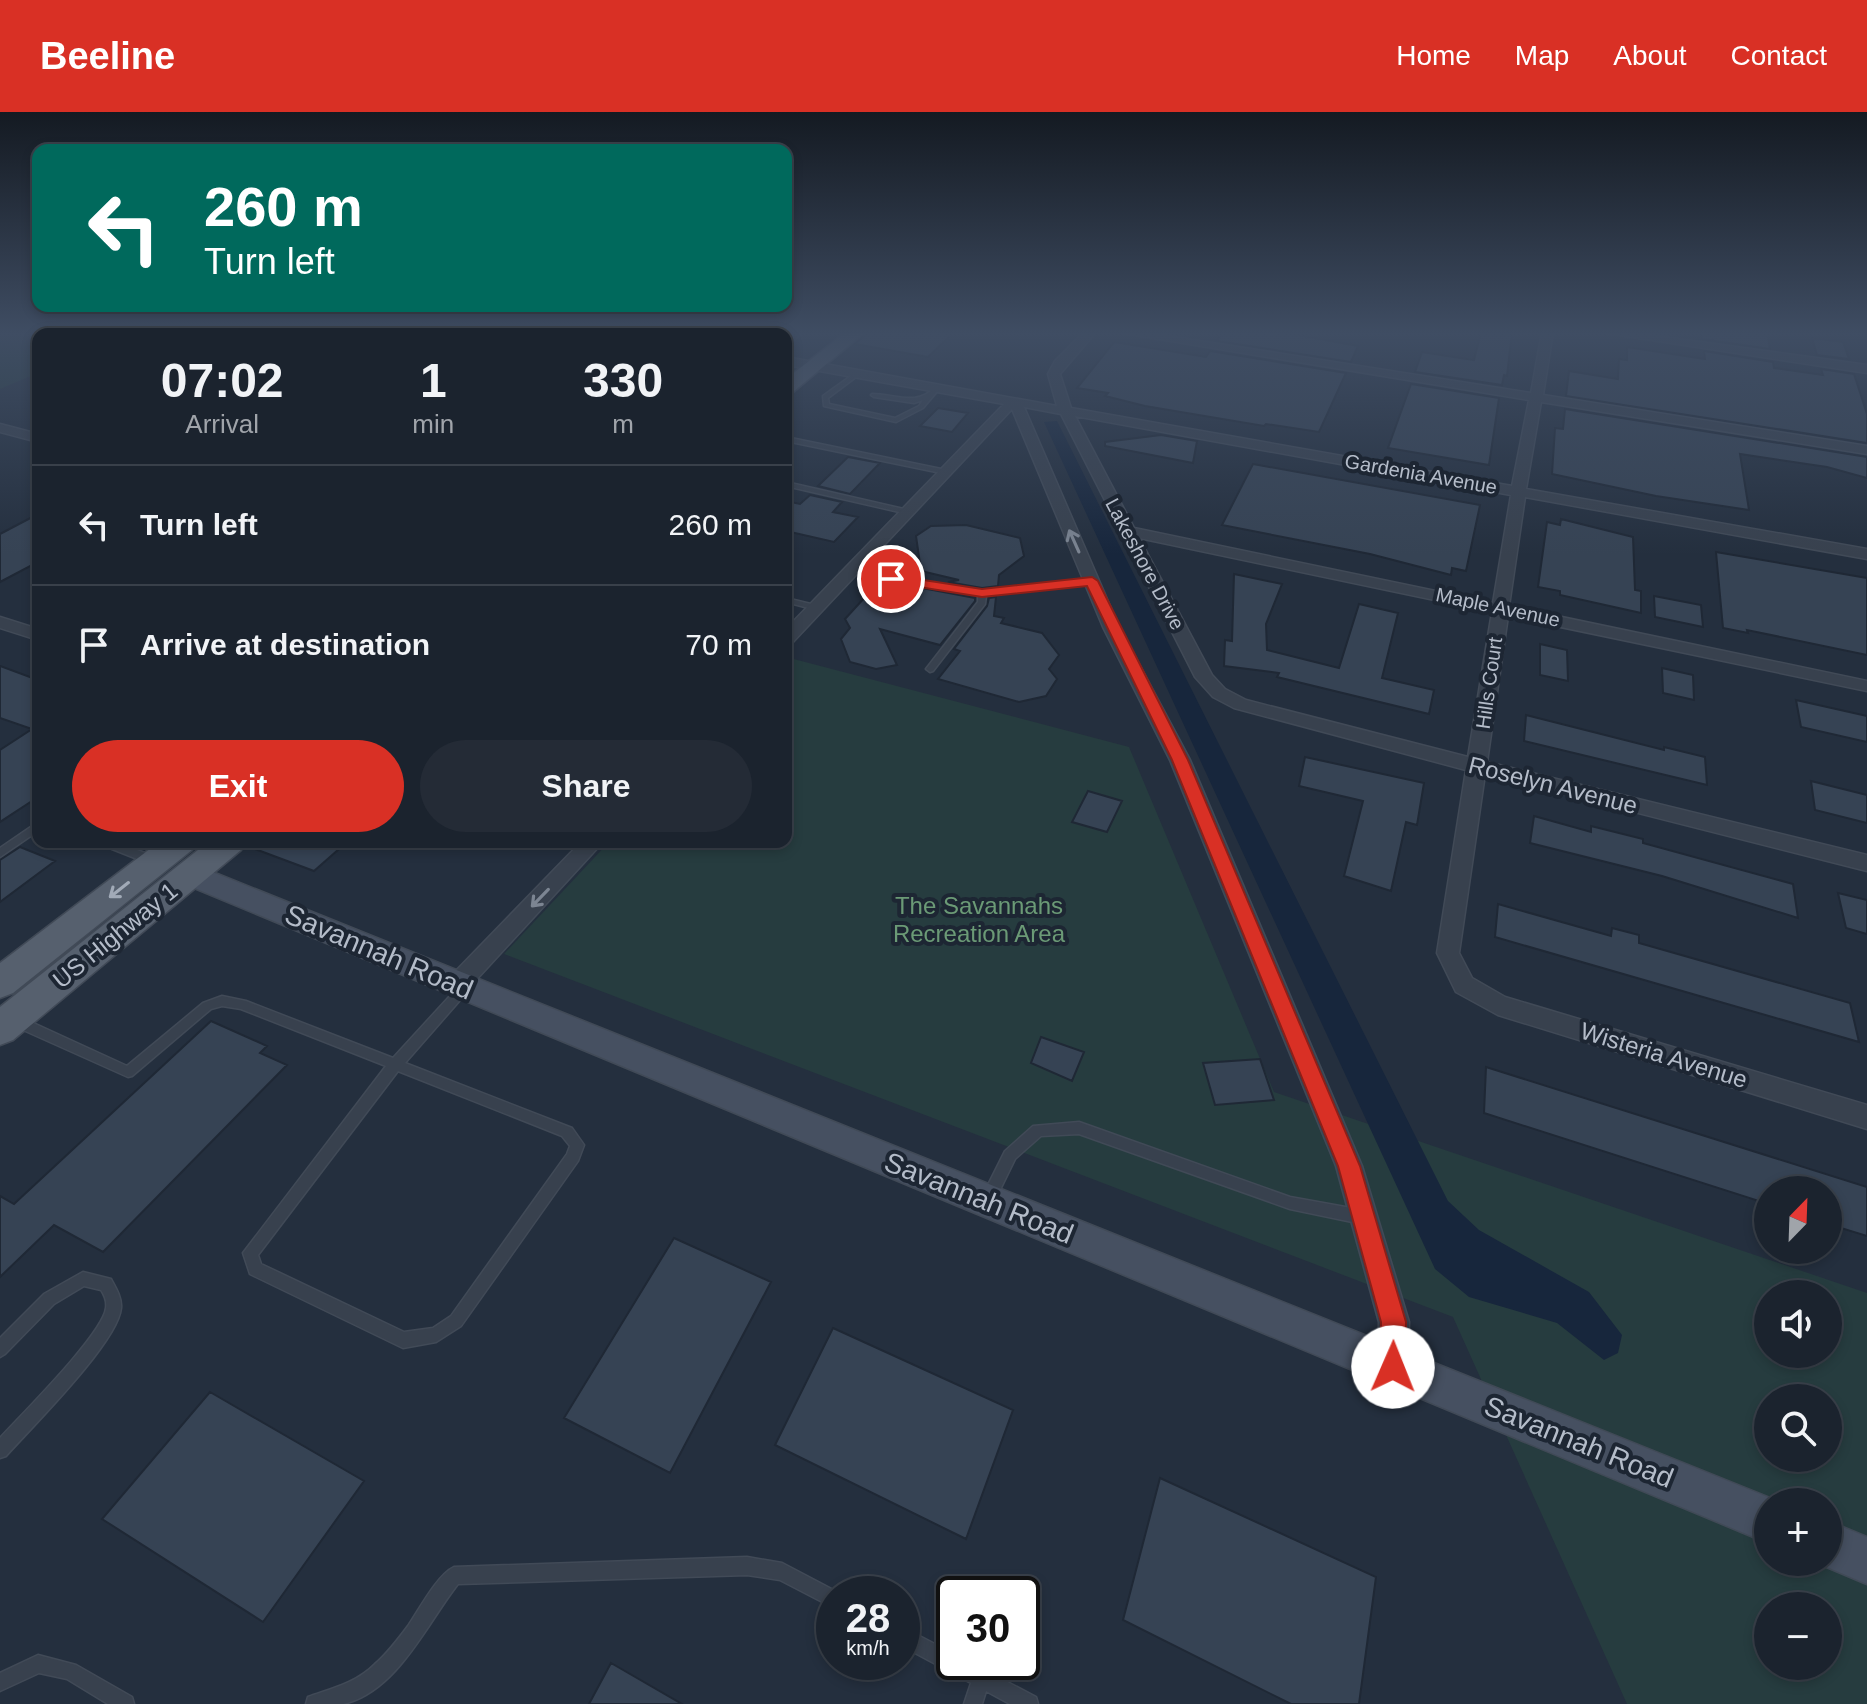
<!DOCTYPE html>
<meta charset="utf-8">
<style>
:root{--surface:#1b232e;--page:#242b36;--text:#f1f3f6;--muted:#a0a4aa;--line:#39404a;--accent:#d93025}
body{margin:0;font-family:Helvetica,sans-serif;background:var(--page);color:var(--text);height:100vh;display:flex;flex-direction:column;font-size:30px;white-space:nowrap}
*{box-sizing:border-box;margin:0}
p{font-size:26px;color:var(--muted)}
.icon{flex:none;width:44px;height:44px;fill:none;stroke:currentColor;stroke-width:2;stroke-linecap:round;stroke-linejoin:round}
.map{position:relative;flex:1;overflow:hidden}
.drawer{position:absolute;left:32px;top:216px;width:760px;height:520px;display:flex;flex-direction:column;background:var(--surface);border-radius:16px;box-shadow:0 4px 12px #0003,0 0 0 2px var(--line)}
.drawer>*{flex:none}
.guide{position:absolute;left:32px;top:32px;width:760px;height:168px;border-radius:16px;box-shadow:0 4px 12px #0003,0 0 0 2px var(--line);background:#00695c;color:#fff;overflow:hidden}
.needle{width:52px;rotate:23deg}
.tools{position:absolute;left:1754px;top:1064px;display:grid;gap:16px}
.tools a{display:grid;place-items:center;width:88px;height:88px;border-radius:50%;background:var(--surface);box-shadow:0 4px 12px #0003,0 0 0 2px var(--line);font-size:40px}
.speed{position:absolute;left:816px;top:1464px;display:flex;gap:16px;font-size:40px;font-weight:700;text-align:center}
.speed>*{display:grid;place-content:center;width:104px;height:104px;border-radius:50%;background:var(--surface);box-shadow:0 4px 12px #0003,0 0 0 2px var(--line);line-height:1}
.speed small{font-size:20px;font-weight:400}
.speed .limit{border:4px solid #111;border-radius:12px;background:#fff;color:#111}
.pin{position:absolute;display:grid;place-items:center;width:68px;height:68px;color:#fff;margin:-34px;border:4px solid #fff;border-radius:50%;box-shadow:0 2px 8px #0007}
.me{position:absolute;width:88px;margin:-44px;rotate:1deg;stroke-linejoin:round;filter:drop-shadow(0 0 6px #0008)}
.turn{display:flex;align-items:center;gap:28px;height:168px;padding:0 40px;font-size:36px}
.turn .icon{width:104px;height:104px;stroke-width:2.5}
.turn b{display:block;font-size:56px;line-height:68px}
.eta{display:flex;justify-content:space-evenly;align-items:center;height:136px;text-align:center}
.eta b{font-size:48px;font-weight:600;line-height:56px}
.cta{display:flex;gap:16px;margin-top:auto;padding:16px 40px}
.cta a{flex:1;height:92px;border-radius:48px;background:var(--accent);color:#fff;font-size:32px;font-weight:600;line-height:92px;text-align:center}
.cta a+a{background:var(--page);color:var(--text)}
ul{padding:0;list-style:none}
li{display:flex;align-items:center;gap:24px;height:120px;padding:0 40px;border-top:2px solid var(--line)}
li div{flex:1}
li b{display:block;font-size:30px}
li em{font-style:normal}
header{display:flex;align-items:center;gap:48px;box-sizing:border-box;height:112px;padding:0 40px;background:var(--accent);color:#fff}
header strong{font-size:38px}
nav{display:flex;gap:44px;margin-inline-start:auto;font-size:28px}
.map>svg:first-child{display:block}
</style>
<header>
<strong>Beeline</strong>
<nav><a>Home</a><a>Map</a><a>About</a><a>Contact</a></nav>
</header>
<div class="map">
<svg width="1867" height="1592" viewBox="0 0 1867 1592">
<rect width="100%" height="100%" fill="#242f3e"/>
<path fill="#263c3f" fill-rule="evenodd" d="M0,220H108L118,222H38V261L0,277Z
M786,545L1129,635L1274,980L1867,1181V1592H1627L1453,1205L504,842L609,730H786ZM1768,1182H1828V1242H1768ZM1768,1286H1828V1346H1768ZM1768,1390H1828V1450H1768ZM1768,1494H1828V1554H1768Z"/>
<path fill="#17263c" d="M1057,309L1448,1089L1479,1118L1589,1180L1622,1223L1618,1241L1604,1248L1557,1211L1469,1185L1435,1157L1044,310Z"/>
<path fill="#364354" stroke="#1f2835" stroke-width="2" d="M868,220H954L928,245L855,232Z
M1223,220H1282L1358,234L1351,250L1217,229Z
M1481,220H1512L1507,264L1504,263L1502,273L1415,260L1422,240L1474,248Z
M1700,220H1767L1770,237L1702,227Z
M1812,226L1843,230L1849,247L1817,243Z
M1114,230L1206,245L1210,239L1346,261L1319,320L1266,312L1264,314L1145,294L1105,284L1108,281L1077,276Z
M1627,235L1705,247L1704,239L1773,250L1774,256L1823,263L1821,257L1854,262L1867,302V331L1566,284L1569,259L1618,267L1619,247L1627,248Z
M1411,272L1499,286L1489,353L1388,336Z
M938,296L968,301L952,320L920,314Z
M1565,297L1867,345V366L1827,355L1740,342L1749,398L1656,384L1552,362L1555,316L1563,317Z
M1161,323L1197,329L1193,351L1105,334V330Z
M848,345L880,351L850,382L818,374Z
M1253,352L1480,393L1466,459L1452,456L1451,463L1370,442L1222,413Z
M810,383L842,390L833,400L858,405L834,430L786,419V389L800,392Z
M38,402V450L0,470V422Z
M1561,407L1633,425L1635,478L1641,479V501L1560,483V479L1538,475L1547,410L1560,413Z
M966,413L1020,426L1024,444L999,463L998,474L982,476L948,470L959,468L921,459L916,424L931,414Z
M1716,440L1867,466V543L1747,518L1748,521L1723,516Z
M1234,462L1282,472L1266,512L1267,538L1339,556L1359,492L1398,501L1382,566L1434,578L1429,602L1277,565L1279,561L1224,554L1225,528L1232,529Z
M917,475L975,486V489L940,533L880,517L897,553L876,557L850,550L841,527L850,516L845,507L866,484Z
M1654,484L1701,493L1703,515L1655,505Z
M996,485L994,504L1004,506L1001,511L1042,521L1059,543L1049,557L1057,567L1046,584L1019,590L938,567L960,539L954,537L987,494L989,486Z
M1540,532L1567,538L1568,569L1540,563Z
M0,554L38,568V685L0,710V638L32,617L0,606Z
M1662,556L1693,563L1694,588L1663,581Z
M1796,588L1867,604V630L1801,615Z
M1526,603L1664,638V635L1705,645L1707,673L1524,629Z
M1305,645L1424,671L1417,713L1406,710L1391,779L1344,764L1363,689L1299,674Z
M1811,669L1867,683V711L1815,698Z
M1088,679L1122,689L1107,720L1072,710Z
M1534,704L1591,720V714L1643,727V731L1793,772L1798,806L1662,764L1530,731Z
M249,730H347L314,759L247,734Z
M20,735L55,749L0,790V748Z
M1838,781L1867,788V822L1846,816Z
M1498,792L1611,824L1612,816L1639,823V831L1850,891L1859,930L1495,825Z
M211,909L267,934L260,941L287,953L103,1140L54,1113L0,1165V1084L14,1092Z
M1041,925L1084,940L1072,969L1031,951Z
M1260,947L1274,988L1215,993L1203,951Z
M1486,955L1867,1075V1124L1828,1112V1078H1768V1092L1484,1001Z
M674,1126L771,1170L670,1361L564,1306Z
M833,1216L1013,1298L966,1427L775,1333Z
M210,1280L364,1369L263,1510L102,1407Z
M1160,1366L1376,1465L1359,1592H1291L1123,1508Z
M611,1551L682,1592H589Z"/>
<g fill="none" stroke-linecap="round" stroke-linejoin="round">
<g stroke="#414a57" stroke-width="3">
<path id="lane" d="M356,220H363L360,222H352Z
M653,220H660L657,222H650Z
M712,220H720L725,222H716Z
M798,220H804L786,233V228Z
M855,261L860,262L828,286L829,292L895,306L919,294L923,288L914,291L874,285L871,283L872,282C895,282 917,295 935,275L940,276L923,296L896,310L824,294L823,284Z
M786,325L946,358L949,360L946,362L786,329Z
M786,370L908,398L912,400L908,402L786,374Z
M849,457L982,479L1092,467L1096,469L1092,471L986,483L985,492L933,559L930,560L926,557L978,490V483L852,461H849Z
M786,486L819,494L820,496L816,498L786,490Z
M38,710V719L0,745V736Z
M101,730H116L158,746L159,749L154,753L150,752L102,733Z
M464,871L468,873L470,876L468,879L405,951L572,1016L584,1033L578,1049L461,1214L436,1230L403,1236L250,1162L243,1141L386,954L241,897L222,894L211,897L132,964L128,965L12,913L10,909L12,905L16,904L20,905L127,954L203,891L222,884L246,889L393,946L460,873ZM398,959L562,1024L570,1034L567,1042L451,1204L433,1216L404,1220L261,1152L258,1143Z
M1079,1010L1290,1085L1362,1098L1367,1100L1369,1105L1367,1110L1362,1112L1290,1097L1079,1022L1041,1024L1015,1047L994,1090L989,1091L984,1090L982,1085L1005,1039L1033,1014Z
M83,1160L111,1167C116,1176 122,1186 121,1196C118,1230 31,1316 6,1344L0,1346V1326C21,1303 103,1222 106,1196C107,1189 105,1184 101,1178L84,1174L54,1192L5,1242L0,1245V1226L44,1182Z
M747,1445L782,1451L841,1482H834V1496L780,1468L747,1463L458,1472C427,1511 397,1580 343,1592C332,1592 318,1592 306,1592L308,1585C333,1576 356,1571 375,1552C388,1541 398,1527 408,1514C419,1498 437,1463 454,1455Z
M902,1515L954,1542V1550H969L1036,1585L1038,1592H1010L986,1579L982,1592H964L971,1571L902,1534Z
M38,1543L76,1553L132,1585L134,1592H108L67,1567L39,1561L0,1579V1561Z"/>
</g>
<g stroke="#414a57" stroke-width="3">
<path id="street" d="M136,220H156L158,222H138Z
M625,220H647L649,222H627Z
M1084,220H1096L1060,262L1071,296L1512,374L1529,288L1116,220H1142L1531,281L1542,220H1553L1543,283L1867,334V342L1541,290L1526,377L1867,437V447L1525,385L1509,494L1867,569V579L1508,504L1487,650L1867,743V759L1485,662L1459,841L1472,866L1505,885L1867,993V1017L1498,903L1456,880L1437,841L1466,658L1234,596L1213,585L1195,565L1061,302L1024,295L1119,515L1190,648L1362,1054L1409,1210L1408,1255L1404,1266L1393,1270L1382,1266L1378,1255L1379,1210L1336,1054L1170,648L1103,515L1012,297L792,531L786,532V517L1004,292L786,253V245L1057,294L1048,262L1055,249ZM1075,304L1511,383L1493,491L1134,416ZM1139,426L1492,500L1468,645L1246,588L1225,577L1212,563Z
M1599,220H1627L1867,253V261Z
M0,312L38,322V330L0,320Z
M0,505L38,517V528L0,516Z
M581,730H603L465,880L457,882L449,880L445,873L449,866Z"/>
</g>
<g stroke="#414a57" stroke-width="3">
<path id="secondary" d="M190,751L1780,1390H1768V1431L180,770L175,762L180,754Z
M1828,1409L1867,1425V1472L1815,1450H1828Z"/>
</g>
<g stroke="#414a57" stroke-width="3">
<path id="primary" d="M846,220H865L793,280L786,282V267Z
M159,730H197L192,738L13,881L0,886V851Z
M208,730H246L241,738L13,928L0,933V895Z"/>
</g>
<use href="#lane" fill="#38414e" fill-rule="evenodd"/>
<use href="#street" fill="#38414e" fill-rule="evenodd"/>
<use href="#secondary" fill="#465061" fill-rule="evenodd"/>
<use href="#primary" fill="#56606e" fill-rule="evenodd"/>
</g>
<defs><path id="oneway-shaft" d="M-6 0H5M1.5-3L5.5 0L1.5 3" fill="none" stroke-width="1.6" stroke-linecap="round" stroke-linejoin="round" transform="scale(2)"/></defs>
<g stroke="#7c8592">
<use href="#oneway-shaft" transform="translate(1074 429) rotate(-114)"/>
<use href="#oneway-shaft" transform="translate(540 786) rotate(134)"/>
</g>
<use stroke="#a1aab7" href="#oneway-shaft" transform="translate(119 778) rotate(142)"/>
<linearGradient id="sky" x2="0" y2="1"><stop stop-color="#141a22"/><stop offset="0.5" stop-color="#3f4d63"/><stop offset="1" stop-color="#3f4d63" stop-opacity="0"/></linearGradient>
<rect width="1867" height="443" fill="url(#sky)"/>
<path fill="#d93025" stroke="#8d1f18" stroke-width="2" d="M891,463L982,477L1092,465L1098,469L1188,648L1360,1054L1406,1210L1405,1255L1402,1264L1393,1267L1384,1264L1380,1255L1381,1210L1338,1054L1172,648L1087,474L982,485L887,470V465Z"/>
<g text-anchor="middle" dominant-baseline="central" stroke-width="8" stroke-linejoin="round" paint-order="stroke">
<g font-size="20" fill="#b4bcc9" stroke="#1d2633">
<text transform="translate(1421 362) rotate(10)">Gardenia Avenue</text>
<text transform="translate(1145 452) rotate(62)">Lakeshore Drive</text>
<text transform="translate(1498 495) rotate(12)">Maple Avenue</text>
<text transform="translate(1489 571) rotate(-82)">Hills Court</text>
</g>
<g font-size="24" fill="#b4bcc9" stroke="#1d2633">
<text transform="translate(1553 673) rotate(14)">Roselyn Avenue</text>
<text transform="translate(115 823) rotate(-39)">US Highway 1</text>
<text transform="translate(1664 943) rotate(17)">Wisteria Avenue</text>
</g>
<g font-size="24" fill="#6b9a76" stroke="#1d2633">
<text x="979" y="793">The Savannahs<tspan x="979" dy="28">Recreation Area</tspan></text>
</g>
<g font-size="28" fill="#b4bcc9" stroke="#1d2633">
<text transform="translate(379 840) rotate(23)">Savannah Road</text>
<text transform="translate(979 1086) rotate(22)">Savannah Road</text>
<text transform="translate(1579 1330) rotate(22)">Savannah Road</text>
</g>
</g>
</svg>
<div class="tools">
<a><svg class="needle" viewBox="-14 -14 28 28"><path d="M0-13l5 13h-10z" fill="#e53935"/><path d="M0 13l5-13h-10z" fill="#a0a4aa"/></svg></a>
<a><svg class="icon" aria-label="sound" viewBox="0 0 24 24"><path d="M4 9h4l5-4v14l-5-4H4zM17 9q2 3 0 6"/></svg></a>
<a><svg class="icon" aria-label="search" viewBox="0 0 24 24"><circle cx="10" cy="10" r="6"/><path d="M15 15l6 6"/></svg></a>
<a>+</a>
<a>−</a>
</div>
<div class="speed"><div>28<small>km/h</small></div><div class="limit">30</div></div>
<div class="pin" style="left:891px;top:467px;background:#d93025"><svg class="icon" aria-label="arrive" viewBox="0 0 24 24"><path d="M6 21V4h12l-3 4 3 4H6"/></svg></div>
<svg class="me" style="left:1393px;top:1255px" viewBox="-20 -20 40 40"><circle r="19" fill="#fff"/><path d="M0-13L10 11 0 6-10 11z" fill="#d93025"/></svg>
<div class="guide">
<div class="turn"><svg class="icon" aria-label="left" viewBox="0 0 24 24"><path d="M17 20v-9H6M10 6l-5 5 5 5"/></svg><div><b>260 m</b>Turn left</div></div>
</div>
<section class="drawer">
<div class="eta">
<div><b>07:02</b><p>Arrival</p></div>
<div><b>1</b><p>min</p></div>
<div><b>330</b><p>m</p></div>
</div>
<ul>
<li><svg class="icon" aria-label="left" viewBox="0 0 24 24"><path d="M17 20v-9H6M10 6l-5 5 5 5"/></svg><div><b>Turn left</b></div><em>260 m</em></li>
<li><svg class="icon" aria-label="arrive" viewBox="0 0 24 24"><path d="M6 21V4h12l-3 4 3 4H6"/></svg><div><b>Arrive at destination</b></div><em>70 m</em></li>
</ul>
<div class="cta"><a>Exit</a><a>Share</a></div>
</section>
</div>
